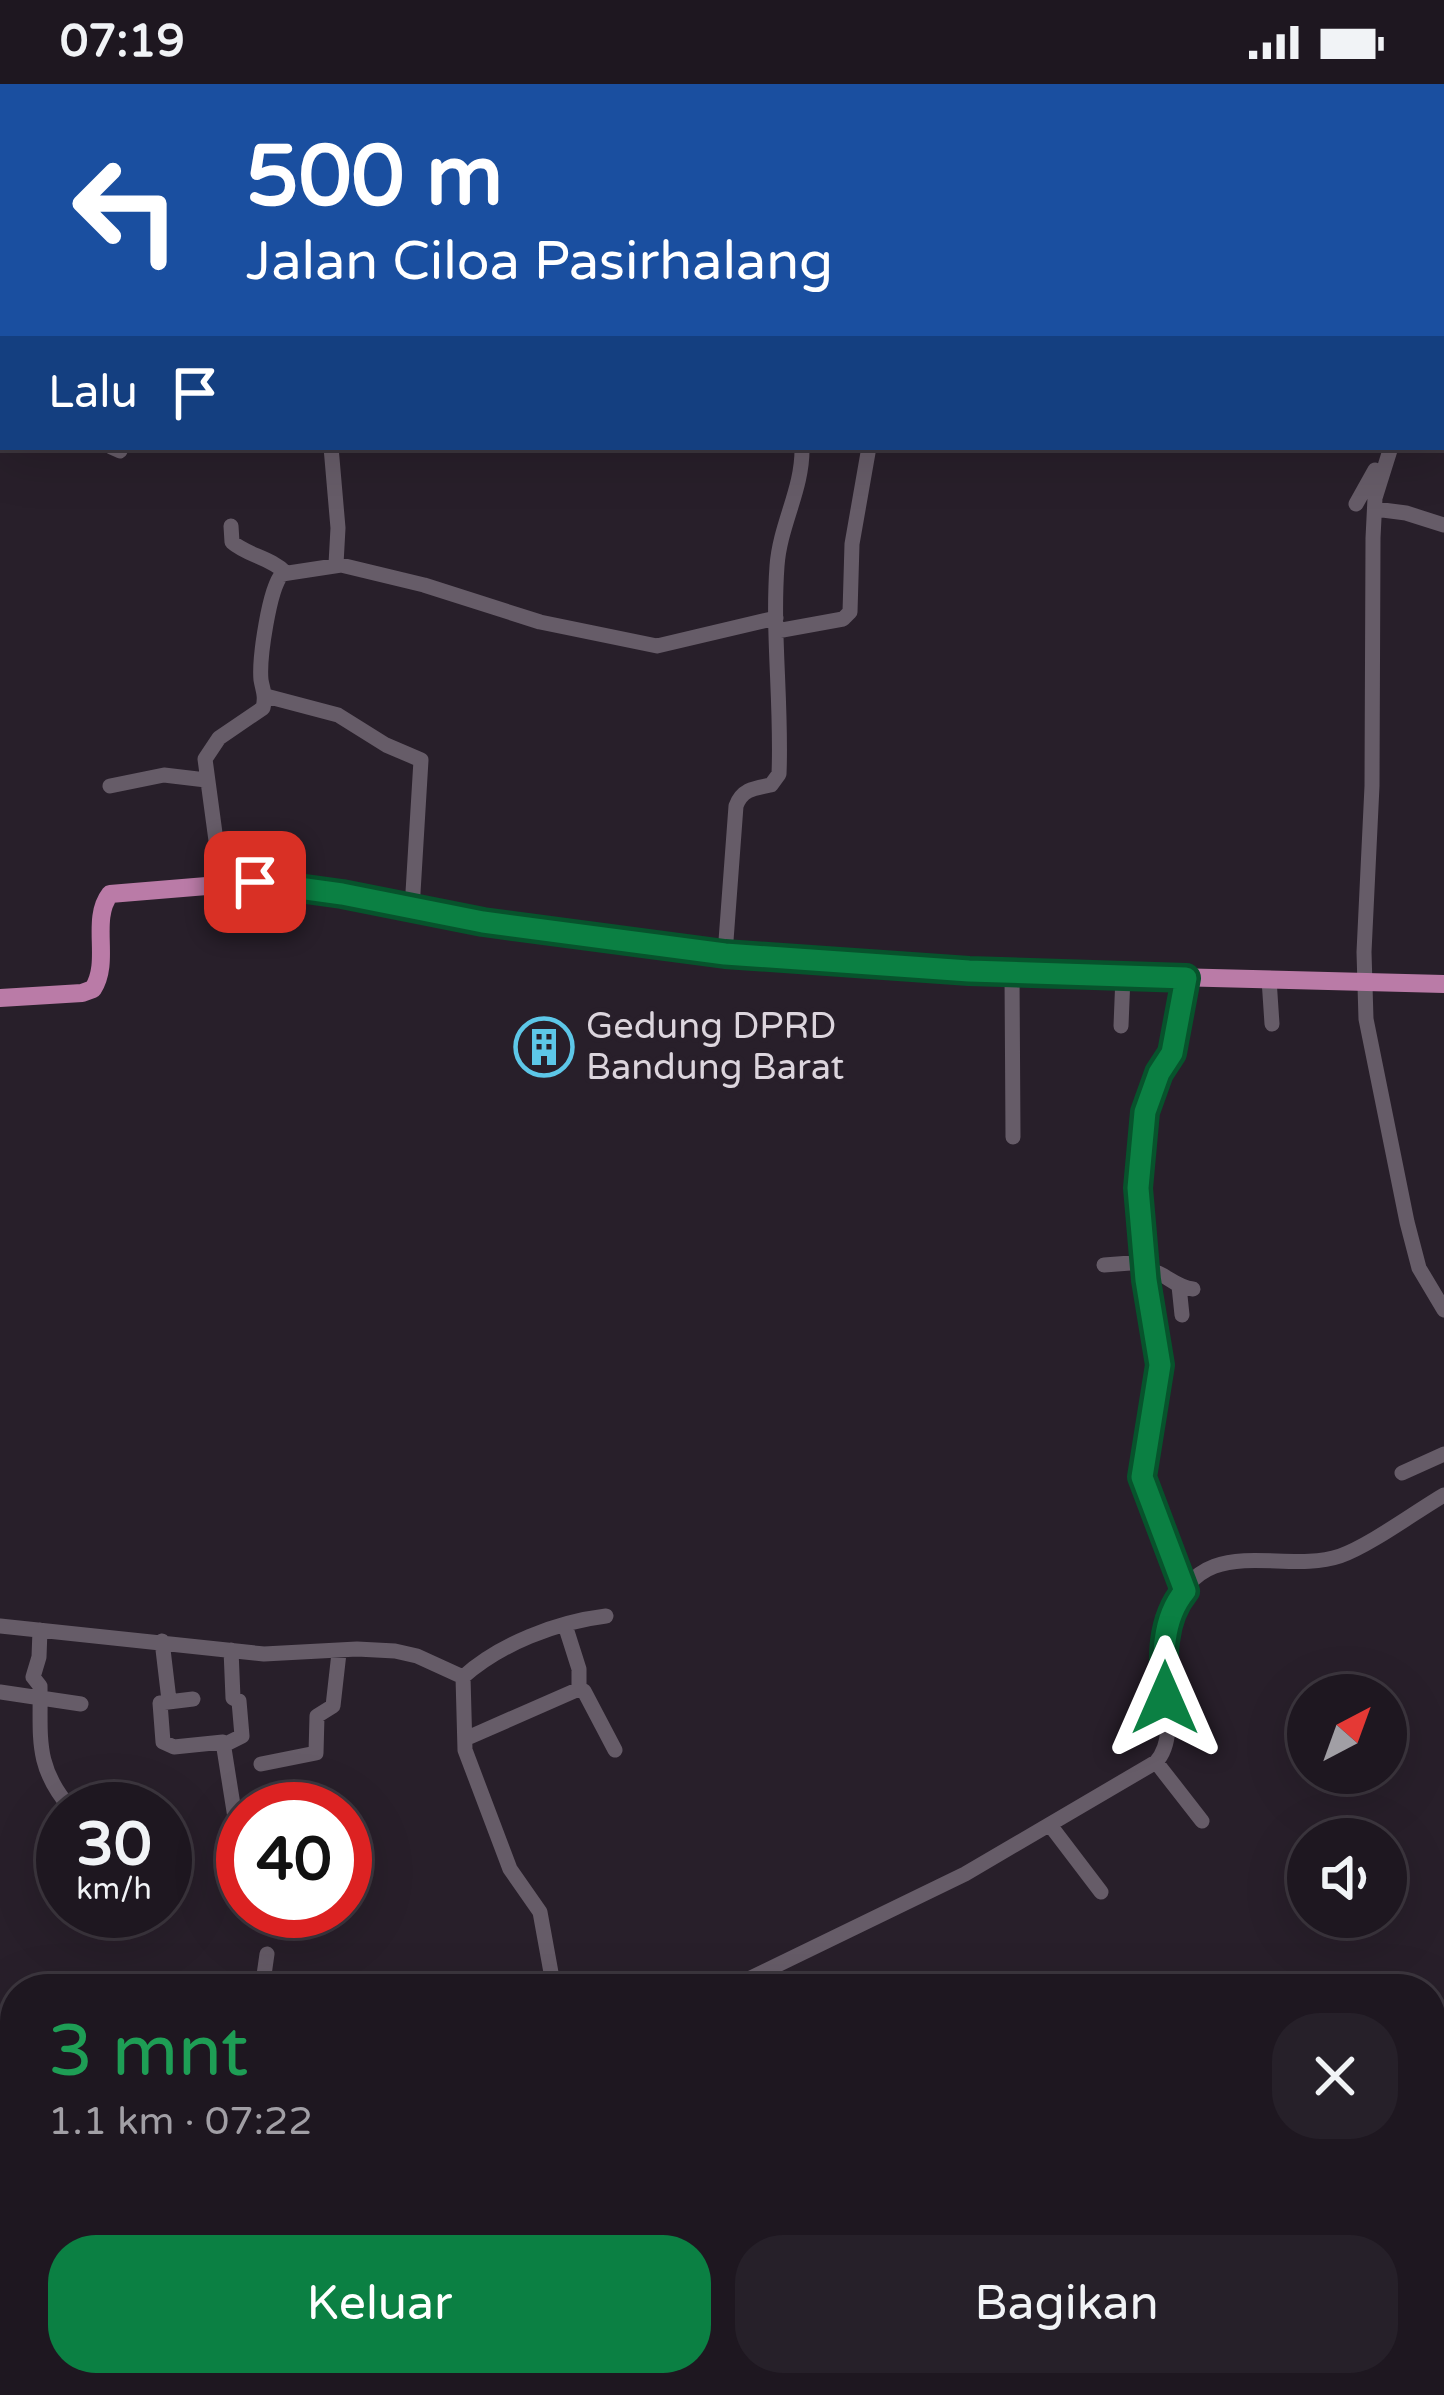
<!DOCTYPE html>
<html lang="id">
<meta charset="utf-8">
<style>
:root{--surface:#1e1720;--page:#262029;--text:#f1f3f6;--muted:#a19fa5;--line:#3c363e;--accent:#0b8043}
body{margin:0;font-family:"Varela Round",sans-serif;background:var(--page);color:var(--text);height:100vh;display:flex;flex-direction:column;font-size:45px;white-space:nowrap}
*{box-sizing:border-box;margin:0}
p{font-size:39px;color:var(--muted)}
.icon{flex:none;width:66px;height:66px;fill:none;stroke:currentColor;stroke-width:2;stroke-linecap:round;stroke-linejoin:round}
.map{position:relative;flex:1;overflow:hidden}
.details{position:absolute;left:0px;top:1890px;width:1446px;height:423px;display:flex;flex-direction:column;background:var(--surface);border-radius:48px 48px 0 0;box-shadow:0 12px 48px #0002,0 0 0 3px var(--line)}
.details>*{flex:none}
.top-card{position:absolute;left:0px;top:0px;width:1446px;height:366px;box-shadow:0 12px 48px #0002,0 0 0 3px var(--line);background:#1a4fa0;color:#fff;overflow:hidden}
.needle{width:78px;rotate:41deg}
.tools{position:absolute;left:1287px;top:1590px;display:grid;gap:24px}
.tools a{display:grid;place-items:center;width:120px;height:120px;border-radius:50%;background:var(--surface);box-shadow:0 12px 48px #0002,0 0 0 3px var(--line);font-size:60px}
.speed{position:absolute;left:36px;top:1698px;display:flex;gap:24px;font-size:60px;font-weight:700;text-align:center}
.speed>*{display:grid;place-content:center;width:156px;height:156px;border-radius:50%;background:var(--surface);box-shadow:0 12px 48px #0002,0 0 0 3px var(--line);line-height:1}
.speed small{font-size:30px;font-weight:400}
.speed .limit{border:18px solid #d22;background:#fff;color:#111}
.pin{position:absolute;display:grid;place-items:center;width:102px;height:102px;color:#fff;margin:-51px;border-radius:24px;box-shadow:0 6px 18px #0006}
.me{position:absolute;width:132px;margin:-66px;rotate:0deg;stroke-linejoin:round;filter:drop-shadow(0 0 9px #0008)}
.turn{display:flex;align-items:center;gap:42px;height:252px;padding:0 48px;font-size:54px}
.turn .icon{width:156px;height:156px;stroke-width:2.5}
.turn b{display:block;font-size:84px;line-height:102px}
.then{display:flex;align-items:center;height:114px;padding:0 48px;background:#0003;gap:24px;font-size:45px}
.round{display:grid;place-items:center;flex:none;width:126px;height:126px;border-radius:48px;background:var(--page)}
.overview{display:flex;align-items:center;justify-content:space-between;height:204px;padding:0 48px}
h1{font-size:72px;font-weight:600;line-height:90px;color:#1e9e55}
.cta{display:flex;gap:24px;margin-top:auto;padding:24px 48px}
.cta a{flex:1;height:138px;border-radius:48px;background:var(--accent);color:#fff;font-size:48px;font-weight:600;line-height:138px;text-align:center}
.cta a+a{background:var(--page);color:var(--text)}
.status{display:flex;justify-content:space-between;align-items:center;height:84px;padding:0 60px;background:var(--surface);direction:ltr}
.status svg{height:33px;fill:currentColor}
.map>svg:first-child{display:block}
</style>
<div class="status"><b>07:19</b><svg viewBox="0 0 49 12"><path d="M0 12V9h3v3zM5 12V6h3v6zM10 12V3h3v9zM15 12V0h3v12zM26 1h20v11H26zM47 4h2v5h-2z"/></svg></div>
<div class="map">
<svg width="1444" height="2311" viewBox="0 0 1444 2311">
<rect width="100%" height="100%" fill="#281f2a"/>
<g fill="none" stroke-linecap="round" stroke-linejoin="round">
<path stroke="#665c68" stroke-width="15" d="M652,0L655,3
M1443,312L1444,311
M111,363L120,367
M331,363L338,444L336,480
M1391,363L1375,414L1373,454L1372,702L1364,868L1366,935L1407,1138L1419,1184L1444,1226
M1356,420L1375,386
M1375,425L1406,429L1444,441
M231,442L232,458C248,472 270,473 286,489
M777,547L843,535L850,528L852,460L869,363
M266,612L338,631L386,661L421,676L412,825
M110,702L164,691L206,696
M222,801L205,675L219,654L263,624C266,612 263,607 261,596C259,575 269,505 282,490L341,481L424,501L540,538L657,562L776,534
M725,870L736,722C742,705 755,704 771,701L779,690C782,621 772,551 777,482C780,440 803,405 802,363
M1012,889L1013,1053
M1269,895L1272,940
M1121,942L1123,892
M1104,1181L1144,1178
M1145,1186C1165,1187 1173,1203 1193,1205
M1179,1202L1182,1231
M1402,1389L1444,1370
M1185,1507L1142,1393L1160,1281L1146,1196L1138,1104L1145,1028L1159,989L1172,969L1186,894
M565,1541L579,1585V1605L584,1607L615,1666
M0,1542L264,1570L357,1565L395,1567L417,1572L463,1593
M40,1546L39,1573L33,1593L40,1602C41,1654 34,1682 71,1725
M162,1557L169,1616
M463,1593L465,1666L510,1785L540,1828L554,1905
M463,1593C500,1560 556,1538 606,1532
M0,1608L81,1620
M193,1615L160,1619L163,1658L174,1663L223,1658L240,1765
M465,1655L579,1605
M224,1661L242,1652L239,1617L233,1614L231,1566
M1156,1678L1202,1737
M261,1680L316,1669L317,1632L333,1622L339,1569
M114,1725L119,1723
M1050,1741L1101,1808
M262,1905L267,1870
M728,1905L965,1790L1156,1678C1178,1654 1163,1610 1163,1579C1163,1564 1166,1548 1171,1534C1199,1444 1281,1492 1340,1472C1369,1462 1415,1428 1444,1411
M0,2061L15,2111
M1431,2170L1444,2194
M1202,2298L1206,2311
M69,2311L93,2303
M139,2311L153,2298
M1100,2311C1122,2302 1144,2307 1167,2298"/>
<path stroke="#ba7ba7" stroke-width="18" d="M0,914L82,909L93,905C111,877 90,836 110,810L255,798L342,810L483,838L803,876L1012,889L1444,900"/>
</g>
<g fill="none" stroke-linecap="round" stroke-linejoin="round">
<g stroke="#07532c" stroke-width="30">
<path id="route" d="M255,798L342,810L483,838L725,870L969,887L1186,894L1172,969L1159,989L1145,1028L1138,1104L1146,1196L1160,1281L1142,1393L1185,1507C1160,1537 1163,1578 1165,1614"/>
</g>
<use href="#route" stroke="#0b8043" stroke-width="21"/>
</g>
<defs>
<g id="building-ring" transform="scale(3)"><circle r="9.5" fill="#281f2a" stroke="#5dc7e8" stroke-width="1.5"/><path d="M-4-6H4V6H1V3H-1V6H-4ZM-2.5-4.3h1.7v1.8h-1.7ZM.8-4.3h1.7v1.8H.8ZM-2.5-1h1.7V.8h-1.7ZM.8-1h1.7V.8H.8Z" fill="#5dc7e8"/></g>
</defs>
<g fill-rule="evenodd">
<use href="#building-ring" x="544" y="963"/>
</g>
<g text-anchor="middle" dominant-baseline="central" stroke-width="10" stroke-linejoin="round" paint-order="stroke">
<g font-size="36" fill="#dcd5dd" stroke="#281f2a" text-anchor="start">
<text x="586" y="942">Gedung DPRD<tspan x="586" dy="41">Bandung Barat</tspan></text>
</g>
</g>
</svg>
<div class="tools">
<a><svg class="needle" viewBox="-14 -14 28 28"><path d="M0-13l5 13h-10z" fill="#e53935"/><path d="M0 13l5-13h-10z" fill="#a19fa5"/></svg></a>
<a><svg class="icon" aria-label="sound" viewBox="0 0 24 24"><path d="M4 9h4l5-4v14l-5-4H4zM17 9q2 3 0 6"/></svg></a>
</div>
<div class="speed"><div>30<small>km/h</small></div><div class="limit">40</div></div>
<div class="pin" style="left:255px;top:798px;background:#d93025"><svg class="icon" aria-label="arrive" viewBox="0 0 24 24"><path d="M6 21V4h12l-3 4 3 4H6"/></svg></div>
<svg class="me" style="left:1165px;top:1614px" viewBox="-20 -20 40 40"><path d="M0-17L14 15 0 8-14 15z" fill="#0b8043" stroke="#fff" stroke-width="4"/></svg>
<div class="top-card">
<div class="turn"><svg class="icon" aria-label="left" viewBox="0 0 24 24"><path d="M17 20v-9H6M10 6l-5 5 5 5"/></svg><div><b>500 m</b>Jalan Ciloa Pasirhalang</div></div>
<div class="then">Lalu<svg class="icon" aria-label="arrive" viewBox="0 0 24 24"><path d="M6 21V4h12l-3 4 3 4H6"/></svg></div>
</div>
<section class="details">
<div class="overview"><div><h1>3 mnt</h1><p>1.1 km · 07:22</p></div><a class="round"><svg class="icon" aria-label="close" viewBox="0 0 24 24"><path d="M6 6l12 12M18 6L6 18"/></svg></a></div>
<div class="cta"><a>Keluar</a><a>Bagikan</a></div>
</section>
</div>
